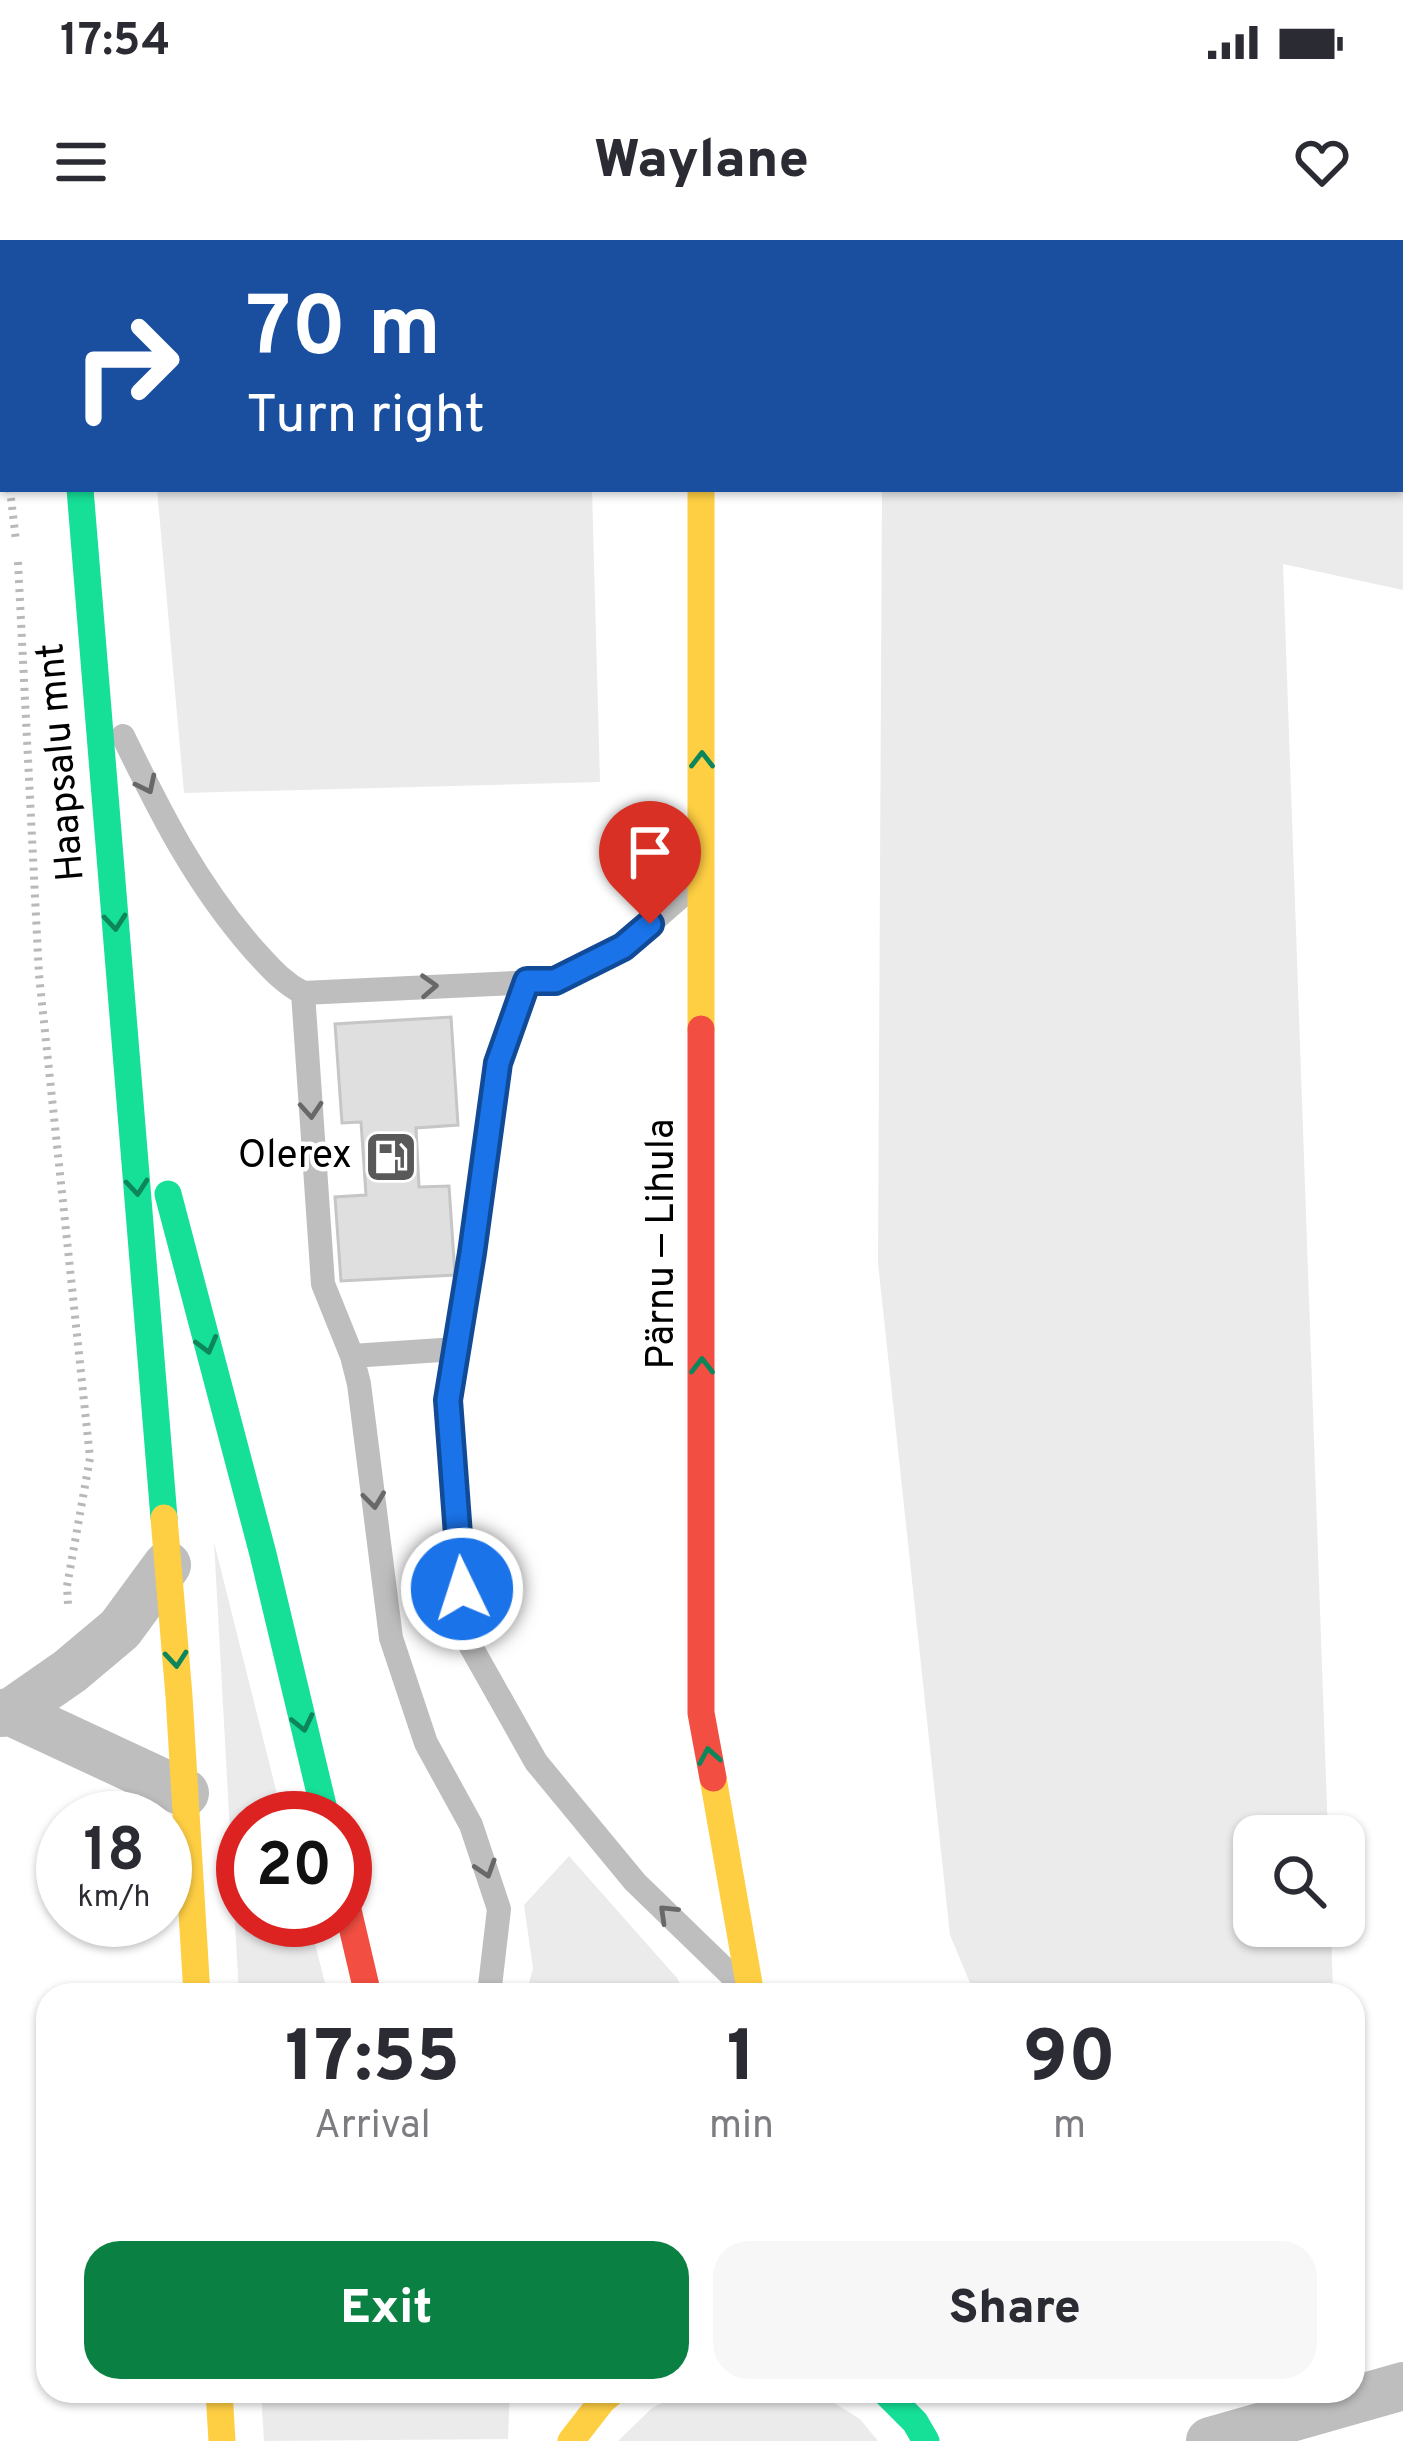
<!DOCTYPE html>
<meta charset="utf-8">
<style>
:root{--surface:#fff;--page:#f7f7f7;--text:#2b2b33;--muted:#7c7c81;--accent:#0b8043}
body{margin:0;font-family:Overpass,sans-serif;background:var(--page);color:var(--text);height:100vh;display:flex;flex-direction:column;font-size:45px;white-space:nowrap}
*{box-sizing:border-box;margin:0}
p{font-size:39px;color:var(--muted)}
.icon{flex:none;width:66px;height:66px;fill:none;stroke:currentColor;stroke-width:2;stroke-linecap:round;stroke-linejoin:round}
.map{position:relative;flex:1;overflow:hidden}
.sheet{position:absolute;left:36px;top:1743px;width:1329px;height:420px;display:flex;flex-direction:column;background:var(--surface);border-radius:36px;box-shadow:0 3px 9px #0004}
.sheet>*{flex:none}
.hud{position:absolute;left:0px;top:0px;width:1404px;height:252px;box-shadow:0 3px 9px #0004;background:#1a4fa0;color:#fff;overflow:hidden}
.fabs{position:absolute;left:1233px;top:1575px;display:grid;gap:24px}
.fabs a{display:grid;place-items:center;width:132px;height:132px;border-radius:24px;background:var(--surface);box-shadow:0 3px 9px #0004;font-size:60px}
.speed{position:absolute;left:36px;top:1551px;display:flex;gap:24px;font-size:60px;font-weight:700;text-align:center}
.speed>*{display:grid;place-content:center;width:156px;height:156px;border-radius:50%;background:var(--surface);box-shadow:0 3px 9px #0004;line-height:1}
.speed small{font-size:30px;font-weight:400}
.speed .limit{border:18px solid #d22;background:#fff;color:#111}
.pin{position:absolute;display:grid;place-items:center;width:102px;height:102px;color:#fff;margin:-123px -51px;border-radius:50% 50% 50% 0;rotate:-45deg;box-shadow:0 0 12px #0007}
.pin .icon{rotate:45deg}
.me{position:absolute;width:132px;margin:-66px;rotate:356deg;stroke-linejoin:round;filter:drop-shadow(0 0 9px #0008)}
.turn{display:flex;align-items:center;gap:42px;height:252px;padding:0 48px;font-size:54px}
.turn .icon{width:156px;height:156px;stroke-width:2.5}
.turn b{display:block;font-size:84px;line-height:102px}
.eta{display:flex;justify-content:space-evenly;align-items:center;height:204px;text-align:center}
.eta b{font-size:72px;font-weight:800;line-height:84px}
.button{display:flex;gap:24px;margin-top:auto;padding:24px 48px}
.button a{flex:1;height:138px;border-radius:36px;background:var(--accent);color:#fff;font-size:48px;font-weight:800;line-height:138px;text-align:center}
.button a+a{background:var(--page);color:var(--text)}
.status{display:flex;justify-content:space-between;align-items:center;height:84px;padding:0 60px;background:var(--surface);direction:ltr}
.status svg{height:33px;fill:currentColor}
header{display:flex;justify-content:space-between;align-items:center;height:156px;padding:0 48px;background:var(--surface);font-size:54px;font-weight:800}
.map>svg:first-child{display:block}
</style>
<div class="status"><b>17:54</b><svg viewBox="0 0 49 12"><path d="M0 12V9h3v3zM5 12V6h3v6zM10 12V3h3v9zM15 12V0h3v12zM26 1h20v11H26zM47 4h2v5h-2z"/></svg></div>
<header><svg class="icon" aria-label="menu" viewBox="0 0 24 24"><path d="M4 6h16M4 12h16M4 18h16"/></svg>Waylane<svg class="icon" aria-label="heart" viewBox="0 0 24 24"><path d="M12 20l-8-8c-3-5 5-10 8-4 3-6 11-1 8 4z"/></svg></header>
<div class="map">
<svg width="1403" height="2201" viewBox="0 0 1403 2201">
<rect width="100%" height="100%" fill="#fff"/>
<path fill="#ebebeb" d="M136,0H585V3H136Z
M884,0H1403V350L1283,324L1328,1596H1254V1686H1331L1333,1755H975L950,1695L878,1023L882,249H1401V3H884Z
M157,249H592L600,542L184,553Z
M214,1302L283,1578H243V1680H309L328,1755H239Z
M569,1616L677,1738L685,1755H526L533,1728L524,1665Z
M261,2151H510L508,2199L264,2201Z
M686,2151H815L860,2179L878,2201H618L652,2168Z"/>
<path fill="#dfdfdf" stroke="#c6c6c6" stroke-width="3" d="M451,777L458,885L416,888L419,947L449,946L455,1035L341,1041L335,957L366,955L361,882L342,883L335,784Z"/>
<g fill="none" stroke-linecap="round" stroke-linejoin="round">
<path stroke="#b9b9b9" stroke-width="8" stroke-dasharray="3 6" stroke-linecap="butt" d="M0,146L3,175
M10,249L16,301
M18,322L39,735L90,1218L67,1346L68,1364"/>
<path stroke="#bebebe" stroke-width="24" d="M123,496C161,574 196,644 254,710C270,727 282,742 303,753L555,741L623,707L693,646
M527,741L498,823L472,1013L447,1160L465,1396L536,1522L635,1642L732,1736
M303,753L323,1044L352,1116L359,1144L391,1398L426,1503L471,1585L499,1669L490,1746L485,1755
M352,1116L456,1109"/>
<path stroke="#bebebe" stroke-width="48" d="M11,1472L70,1431L120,1389L167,1325
M0,1473L11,1472L185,1553
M1210,2201L1403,2146"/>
<path stroke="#16e098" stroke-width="27" d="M56,0L57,3
M80,249L164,1278
M168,954L263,1314L326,1578
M884,2151L915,2182L926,2201"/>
<path stroke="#ffcf43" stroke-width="27" d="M700,0V3
M701,249V789
M164,1278L179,1456L197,1755
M713,1538L751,1755
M219,2151L222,2201
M571,2201L602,2161L614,2151"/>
<path stroke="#f24e42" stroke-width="27" d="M701,789V1473L713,1538
M345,1657L368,1755"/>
</g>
<defs><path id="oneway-chevron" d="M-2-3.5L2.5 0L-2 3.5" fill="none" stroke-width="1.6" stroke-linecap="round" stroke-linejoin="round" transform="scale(3)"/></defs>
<g stroke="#0d865b">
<use href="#oneway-chevron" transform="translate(702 520) rotate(-90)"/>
<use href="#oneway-chevron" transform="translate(115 682) rotate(85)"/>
<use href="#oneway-chevron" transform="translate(137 947) rotate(85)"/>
<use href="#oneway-chevron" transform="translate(207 1105) rotate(75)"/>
<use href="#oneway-chevron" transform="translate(702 1126) rotate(-90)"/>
<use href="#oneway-chevron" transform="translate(176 1419) rotate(85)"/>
<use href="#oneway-chevron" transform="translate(303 1483) rotate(77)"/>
<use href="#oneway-chevron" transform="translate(709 1516) rotate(-100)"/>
</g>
<g stroke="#686868">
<use href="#oneway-chevron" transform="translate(147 545) rotate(64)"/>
<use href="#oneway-chevron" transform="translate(429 746) rotate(-3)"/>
<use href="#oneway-chevron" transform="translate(311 870) rotate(86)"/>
<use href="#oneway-chevron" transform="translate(374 1260) rotate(83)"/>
<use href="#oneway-chevron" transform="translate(486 1629) rotate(72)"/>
<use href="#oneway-chevron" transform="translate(667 1673) rotate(-136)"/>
</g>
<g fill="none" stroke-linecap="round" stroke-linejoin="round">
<g stroke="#114b97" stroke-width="30">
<path id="route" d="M462,1349L448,1160L472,1013L498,823L527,741H555L623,707L650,684"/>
</g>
<use href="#route" stroke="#1a73e8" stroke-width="21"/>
</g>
<defs>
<g id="fuel-square" transform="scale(2.7)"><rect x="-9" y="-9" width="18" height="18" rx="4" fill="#595959" stroke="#fff"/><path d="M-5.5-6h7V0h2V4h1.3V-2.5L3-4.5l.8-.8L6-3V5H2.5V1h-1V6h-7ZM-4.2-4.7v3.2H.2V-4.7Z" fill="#fff"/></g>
</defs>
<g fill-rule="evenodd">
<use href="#fuel-square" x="391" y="917"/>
</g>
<g text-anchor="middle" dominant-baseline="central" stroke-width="9" stroke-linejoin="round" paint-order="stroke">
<g font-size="39" fill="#000" stroke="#fff">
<text transform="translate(63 522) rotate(-95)">Haapsalu mnt</text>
<text transform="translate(663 1004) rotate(-90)">Pärnu — Lihula</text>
</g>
<g font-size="39" fill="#000" stroke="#fff" text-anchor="end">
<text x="352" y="917">Olerex</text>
</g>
</g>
</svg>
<div class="fabs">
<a><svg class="icon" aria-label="search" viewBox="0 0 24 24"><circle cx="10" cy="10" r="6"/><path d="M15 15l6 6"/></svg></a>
</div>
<div class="speed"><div>18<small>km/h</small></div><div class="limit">20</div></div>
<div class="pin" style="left:650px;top:684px;background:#d93025"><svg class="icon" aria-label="arrive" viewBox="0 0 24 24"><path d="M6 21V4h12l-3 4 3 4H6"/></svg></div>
<svg class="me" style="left:462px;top:1349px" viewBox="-20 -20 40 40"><circle r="17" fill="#1a73e8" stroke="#fff" stroke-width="3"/><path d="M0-11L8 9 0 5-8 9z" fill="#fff"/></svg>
<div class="hud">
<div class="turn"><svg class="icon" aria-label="right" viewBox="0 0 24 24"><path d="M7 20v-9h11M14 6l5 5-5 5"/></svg><div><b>70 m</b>Turn right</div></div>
</div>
<section class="sheet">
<div class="eta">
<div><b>17:55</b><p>Arrival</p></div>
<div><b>1</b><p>min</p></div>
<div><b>90</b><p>m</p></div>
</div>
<div class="button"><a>Exit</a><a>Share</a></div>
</section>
</div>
